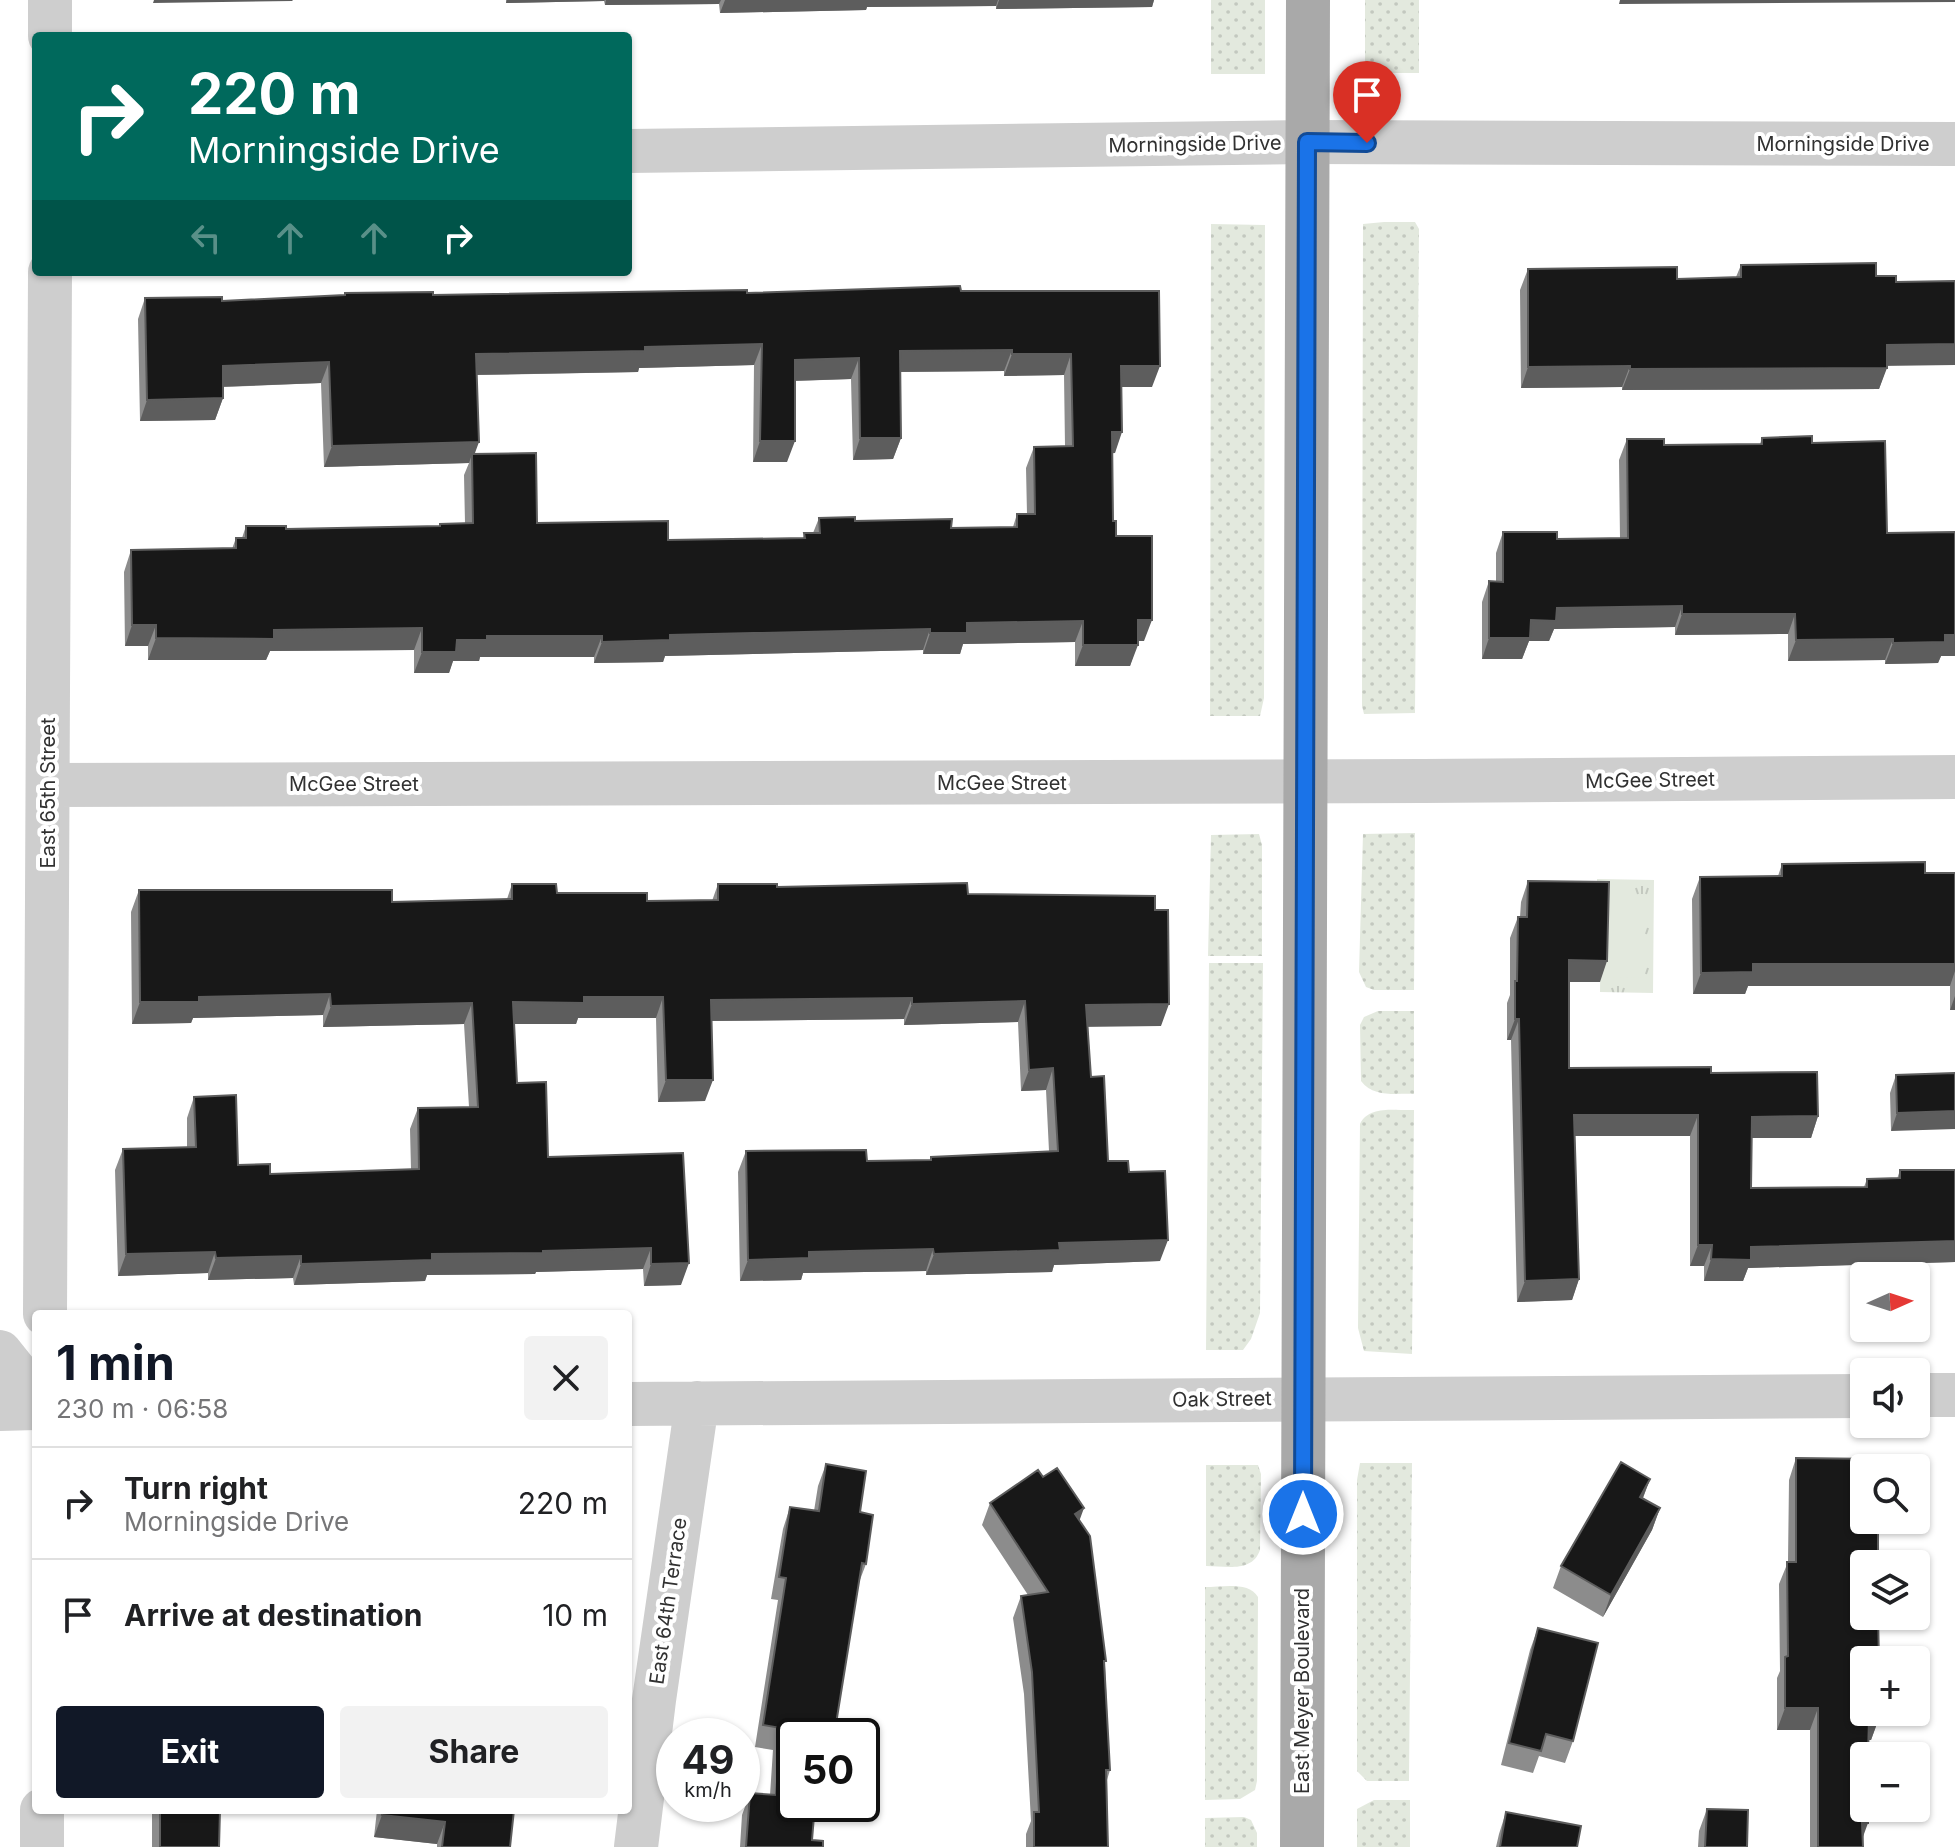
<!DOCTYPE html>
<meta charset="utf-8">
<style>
:root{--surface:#fff;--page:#f2f2f2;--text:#202124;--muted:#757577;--line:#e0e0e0;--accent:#111827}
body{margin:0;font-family:Inter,sans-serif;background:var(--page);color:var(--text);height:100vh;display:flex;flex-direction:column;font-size:30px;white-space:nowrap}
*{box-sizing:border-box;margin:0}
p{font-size:26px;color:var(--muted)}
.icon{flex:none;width:44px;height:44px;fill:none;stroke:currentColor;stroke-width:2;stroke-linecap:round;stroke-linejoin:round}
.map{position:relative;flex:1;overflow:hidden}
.side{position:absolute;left:32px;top:1310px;width:600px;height:504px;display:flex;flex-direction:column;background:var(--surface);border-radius:8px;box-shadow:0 2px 6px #0004}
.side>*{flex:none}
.banner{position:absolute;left:32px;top:32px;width:600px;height:244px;border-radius:8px;box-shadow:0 2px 6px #0004;background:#00695c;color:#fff;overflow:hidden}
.needle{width:52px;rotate:87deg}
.tools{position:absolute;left:1850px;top:1262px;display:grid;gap:16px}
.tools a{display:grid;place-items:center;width:80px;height:80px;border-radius:8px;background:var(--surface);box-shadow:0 2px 6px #0004;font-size:40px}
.speed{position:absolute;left:656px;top:1718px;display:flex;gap:16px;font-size:40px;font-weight:700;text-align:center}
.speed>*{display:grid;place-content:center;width:104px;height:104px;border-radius:50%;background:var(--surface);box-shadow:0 2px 6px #0004;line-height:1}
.speed small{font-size:20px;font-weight:400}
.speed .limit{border:4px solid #111;border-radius:12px;background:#fff;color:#111}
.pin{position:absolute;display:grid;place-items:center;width:68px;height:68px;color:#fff;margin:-82px -34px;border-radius:50% 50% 50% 0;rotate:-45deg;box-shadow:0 0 8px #0007}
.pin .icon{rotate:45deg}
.me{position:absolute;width:88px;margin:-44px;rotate:0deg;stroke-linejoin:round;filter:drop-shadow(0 0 6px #0008)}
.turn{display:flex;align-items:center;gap:28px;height:168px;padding:0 24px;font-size:36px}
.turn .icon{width:104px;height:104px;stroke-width:2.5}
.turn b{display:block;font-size:56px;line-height:68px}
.lanes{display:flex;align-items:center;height:76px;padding:0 24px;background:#0003;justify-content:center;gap:40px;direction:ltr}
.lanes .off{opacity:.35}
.round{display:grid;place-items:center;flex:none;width:84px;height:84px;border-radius:8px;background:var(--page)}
.head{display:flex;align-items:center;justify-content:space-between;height:136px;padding:0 24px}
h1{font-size:48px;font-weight:700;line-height:60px;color:var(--accent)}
.action{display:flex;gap:16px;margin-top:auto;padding:16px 24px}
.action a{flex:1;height:92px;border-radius:8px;background:var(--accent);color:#fff;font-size:32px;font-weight:700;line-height:92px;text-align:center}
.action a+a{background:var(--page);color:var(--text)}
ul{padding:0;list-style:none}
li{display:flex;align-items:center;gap:24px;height:112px;padding:0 24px;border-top:2px solid var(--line)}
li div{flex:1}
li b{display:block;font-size:30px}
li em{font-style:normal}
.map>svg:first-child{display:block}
</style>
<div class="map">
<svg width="1955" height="1847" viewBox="0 0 1955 1847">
<defs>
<pattern id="grass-dots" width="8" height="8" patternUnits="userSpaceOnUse" patternTransform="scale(2)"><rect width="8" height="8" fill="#e3e9de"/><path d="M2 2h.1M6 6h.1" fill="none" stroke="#c3c8bf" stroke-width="1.8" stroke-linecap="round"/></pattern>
<pattern id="park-tufts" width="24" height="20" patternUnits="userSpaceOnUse" patternTransform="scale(2)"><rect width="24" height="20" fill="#e3e9de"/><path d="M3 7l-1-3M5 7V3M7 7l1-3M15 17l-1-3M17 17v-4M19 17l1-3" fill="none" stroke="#c3c8bf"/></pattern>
</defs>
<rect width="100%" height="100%" fill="#fff"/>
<path fill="url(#grass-dots)" d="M1211,0H1265V74H1211Z
M1365,0H1419V73H1365Z
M1384,222H1415L1419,229L1415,713L1364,714L1362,706L1363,224Z
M1211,224L1265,225L1264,698L1260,716H1210Z
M1415,833L1414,990H1374L1366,987L1359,972L1363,834Z
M1259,834L1262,845V956H1208L1211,835Z
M1209,963H1263L1260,1313L1251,1339L1243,1350H1206Z
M1378,1011H1414V1094C1395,1093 1374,1098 1361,1081L1360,1025L1364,1017Z
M1414,1110L1412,1354L1364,1351L1358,1328L1360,1124C1369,1105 1396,1111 1414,1110Z
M1360,1463H1412L1409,1781H1367L1357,1771V1480Z
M1206,1465H1258L1261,1474L1260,1550C1252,1573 1226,1566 1206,1566Z
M1205,1587C1222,1587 1249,1581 1258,1597L1257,1781L1255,1790L1240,1799L1205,1800Z
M1374,1800H1410V1847H1357V1809Z
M1244,1817L1251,1820L1257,1833V1847H1205V1818Z"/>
<path fill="url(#park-tufts)" d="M1597,879L1654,880L1653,993L1600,992L1601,904L1597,903Z"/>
<path fill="#e3e9de" d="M1604,895H1644V978L1604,977Z"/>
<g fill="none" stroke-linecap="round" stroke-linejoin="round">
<path stroke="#cecece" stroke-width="44" d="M50,0V36
M628,151L1307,142L1955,144
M49,785L1423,781L1955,777
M45,1314L50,272
M0,1352L36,1397
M1916,1395H1955
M628,1404L1864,1396
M0,1409L36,1408
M42,1847V1810
M636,1847L654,1700L697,1403"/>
<path stroke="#a9a9a9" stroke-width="44" d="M1302,1847L1308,0"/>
</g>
<path fill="#8c8c8c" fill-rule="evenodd" d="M506,0H1154L1152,7L996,9V6L867,7L866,10L720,13L719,4L605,5L604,1L506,3Z
M1741,265L1876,276L1887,366L1879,389L1622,390V387L1521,388L1520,290L1528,269L1677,279L1736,277Z
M961,291L1152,387H1122L1115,453H1112L1113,521L1144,641H1138L1130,666H1075V642L963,644L960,654H923V650L665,656L663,662L594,663V657H480L479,661H453L449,673H414V650L270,651L266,660H148V646H125L124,572L131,550L232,549L236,538H242L246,526L286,529L439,526L440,524L465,523L464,475L469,463L324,467L321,383L223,387V398L215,420L140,421L138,319L145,298L222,301L344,295L345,293L433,295L747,293ZM754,365L753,462H787L795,381L851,379L853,460L893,459L901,438L900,372L1004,371V376L1064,375L1065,446L1034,447L1026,468L1027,514H1017L1013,527L951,528L819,518L813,533H804L803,538L668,540L537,523L475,454L477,375L638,372L639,368Z
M1762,438L1812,443L1887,533L1955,532V656H1941L1938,663L1885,664V660L1788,661V634L1675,635V627L1554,629L1549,641H1529L1522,659H1482V602L1489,581L1496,582V553L1503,532L1557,539L1620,538L1619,460L1627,439L1664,445L1760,444Z
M1782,864L1925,873H1955V1010H1950V986H1748L1745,994H1693L1692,899L1700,877L1778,876Z
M1528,881L1600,982H1569V1068L1711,1073L1818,1116L1811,1138H1751V1188L1864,1187L1867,1179H1897L1900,1170H1955V1262L1748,1268L1743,1281H1704V1266H1690V1136H1575L1579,1279L1572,1300L1517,1302L1511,1040H1507V1003L1510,995V938L1518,917H1520L1521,902Z
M512,884L557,893L647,901H712L718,884L968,894L1155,910L1161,1026H1088L1091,1077L1108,1161L1129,1172L1160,1261L1054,1265L1052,1272L926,1275V1271L803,1273L801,1280L740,1281L738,1172L746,1151L867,1161L930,1160L931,1157L1049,1151L1046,1090L1021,1091L1018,1022L904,1025V1019L712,1021L705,1101L658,1102L656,1018H578L576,1024H514L517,1083L548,1157L683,1153L681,1285L644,1286L643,1269L536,1272L535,1274L427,1275L425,1281L294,1285L293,1278L208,1280V1273L118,1276L115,1170L123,1149L187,1148V1118L194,1097L238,1165L270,1174L411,1169L410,1129L418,1108L469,1107L464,1024L323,1027V1015L193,1018L191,1023L132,1024L131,912L139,890L392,902L507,899Z
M1955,1073L1891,1131L1890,1093L1896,1075Z
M1796,1458L1879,1718L1871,1740H1868L1863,1847H1810V1730H1777V1678L1780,1671L1779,1584L1788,1562L1789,1480Z
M826,1464L860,1512L866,1564L858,1585L834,1736H794L812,1840L823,1847H740L742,1815L750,1793L770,1795L773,1750L755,1747L778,1600L771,1599L783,1529L790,1507L814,1511L818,1486Z
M1043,1477L1079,1520L1105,1666L1110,1770L1107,1780L1108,1847H1026V1834L1031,1821L1024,1694L1013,1618L1021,1596L1028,1595L982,1525L990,1503Z
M1650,1479L1643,1498L1660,1508L1652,1530L1603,1617L1553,1588L1561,1566Z
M1538,1628L1573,1741L1565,1763L1539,1756L1533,1773L1501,1765L1530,1650Z
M1707,1809L1747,1847H1698L1699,1831Z
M152,1810H220L219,1847H152Z
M377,1810H514L510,1847H437V1844L374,1837Z
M1506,1812L1577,1847H1496L1499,1834Z"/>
<path fill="#5d5d5d" d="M154,0H293L292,1L153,3Z
M507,0H605L604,1L506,3Z
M606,0H721L719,4L605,5Z
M725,0H998L996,6L867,7L866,10L720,13Z
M999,0H1154L1152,7L996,9Z
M1620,0H1955V2L1619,4Z
M762,344L754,365L639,368L638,372L468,375L476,354L645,347Z
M1955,344V365L1879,366L1887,345Z
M1012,350L1004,371L892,372L900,351Z
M1012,354H1071L1064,375L1004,376Z
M859,358L851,379L787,381L795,360Z
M329,362L321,383L215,387L223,366Z
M1121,366H1160L1152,387H1114Z
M1630,366L1622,387L1521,388L1528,367Z
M1887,368L1879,389L1622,390L1630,369Z
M223,398L215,420L140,421L147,400Z
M1112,432H1122L1115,453L1104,454Z
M860,438H901L893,459L853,460Z
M760,441H795L787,462H753Z
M479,442L472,461V454L469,463L324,467L332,446Z
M1682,606L1675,627L1554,629L1549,641H1529L1522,659H1482L1489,638L1557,608Z
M1682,614H1795L1788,634L1675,635Z
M1138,620H1152L1144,641H1130Z
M1083,621L1075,642L963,644L960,654H923L930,633L967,623Z
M132,625H156L148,646H125Z
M422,628L414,650L270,651L266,660H148L156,638L274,630Z
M930,629L923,650L665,656L663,662L594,663L602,642L670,635Z
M1945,635H1955V656H1941L1938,663L1885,664L1893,643Z
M487,636H602L594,657H480L479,661H453L449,673H414L422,652L457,640Z
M1893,639L1885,660L1788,661L1796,640Z
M1083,645H1138L1130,666H1075Z
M1569,960L1607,961L1600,982H1561Z
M1753,964H1955V971L1950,986H1748L1745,994H1693L1701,973Z
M330,994L323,1015L193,1018L191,1023L132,1024L140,1002L199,997Z
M1955,996V1010H1950Z
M584,997H663L656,1018H578L576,1024H505L513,1002Z
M912,998L904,1019L703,1021L711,1000Z
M1025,1001L1018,1022L904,1025L912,1004Z
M472,1003L464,1024L323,1027L331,1006Z
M1169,1004L1161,1026L1078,1027L1086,1005Z
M1515,1019H1519L1511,1040H1507Z
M1053,1068L1046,1090L1021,1091L1029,1070Z
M666,1080H713L705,1101L658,1102Z
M1955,1111V1129L1891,1131L1897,1113Z
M1574,1115H1698L1690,1136H1566Z
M1818,1116L1811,1138H1744L1752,1117Z
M1168,1240L1160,1261L1054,1265L1052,1272L926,1275L934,1254L1059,1243Z
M1955,1241V1262L1748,1268L1743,1281H1704L1711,1259L1751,1247Z
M1698,1245H1712L1704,1266H1690Z
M651,1248L643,1269L536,1272L535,1274L427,1275L425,1281L294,1285L301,1264L432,1254Z
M933,1249L926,1271L803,1273L801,1280L740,1281L748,1260L809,1252Z
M215,1252L208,1273L118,1276L126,1254Z
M301,1256L293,1278L208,1280L216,1258Z
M689,1263L681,1285L644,1286L651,1264Z
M1579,1279L1572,1300L1517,1302L1525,1281Z
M1650,1479L1642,1500L1640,1497Z
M1084,1508L1076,1530L1075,1514Z
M1660,1508L1652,1530L1603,1617L1611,1595Z
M1785,1708H1818L1810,1730H1777Z
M1869,1718H1879L1871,1740H1861Z
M382,1815L445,1822L437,1844L374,1837Z
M1862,1823H1868L1860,1845Z"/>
<path fill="#181818" stroke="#5d5d5d" stroke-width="2" d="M1876,263V276H1896V282L1955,281V344L1887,345V368L1630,369V366L1528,367V269L1677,267V279L1741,277V265Z
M960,286L961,291H1159L1160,366H1121L1122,432H1112L1113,521H1116V536H1152V620H1138V645H1083V621L967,623V633H930V629L670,635V640L602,642V636H487V640H457L456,652H422V628L274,630V639L156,638V625H132L131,550L236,548V538H246V526H286V529L440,526V524L473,523L472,454L536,453L537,523L668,521V540L805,538L804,533H820L819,518L855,517V521L952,519L951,528L1017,527V514H1035L1034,447L1073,446L1071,354H1012V350L900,351L901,438H860L859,358L795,360V441H760L762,344L645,347V351L476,354L479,442L332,446L329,362L223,366V398L147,400L145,298L222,297V301L345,295V293L433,292V295L747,290V293Z
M1812,436V443L1885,441L1887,533L1955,532V635H1945V642L1893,643V639L1796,640L1795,614H1682V606L1557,608L1556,621L1531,620L1530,638H1489V581L1503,582V532H1557V539L1628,538L1627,439H1664V445L1762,444V438Z
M1925,862V873H1955V964H1753V972L1701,973L1700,877L1782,876V864Z
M1528,881L1609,882L1607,961L1569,960V1068L1711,1067V1073L1817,1072L1818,1116L1752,1117L1751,1188L1867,1187V1179L1900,1178V1170H1955V1241L1751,1247V1260L1711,1259L1712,1245H1698V1115H1574L1579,1279L1525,1281L1519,1019H1515V981H1517L1518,917H1527Z
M967,883L968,894L1155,896V910H1168L1169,1004L1086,1005L1091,1077L1104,1076L1108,1161H1128L1129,1172L1165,1171L1168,1240L1059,1243L1060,1250L934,1254L933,1249L809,1252V1258L748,1260L746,1151L866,1150L867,1161L931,1160V1157L1058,1151L1053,1068L1029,1070L1025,1001L912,1004V998L711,1000L713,1080H666L663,997H584V1003L513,1002L517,1083L546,1082L548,1157L683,1153L689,1263L651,1264V1248L543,1251V1253L432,1254V1260L301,1264V1256L216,1258L215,1252L126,1254L123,1149L196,1147L194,1097L236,1095L238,1165L270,1164V1174L419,1169L418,1108L478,1107L472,1003L331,1006L330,994L199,997V1002H140L139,890H392V902L512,899V884H556L557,893H647V901L718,900V884H777V887Z
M1955,1073V1111L1897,1113L1896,1075Z
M1796,1458L1878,1459V1468H1864V1520H1878V1564H1864V1616H1878L1879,1660H1864V1712H1879V1718H1869L1868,1756H1864V1808H1868V1823H1862L1863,1847H1818V1708H1785V1657L1788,1656L1787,1562H1796Z
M1621,1462L1650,1479L1640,1497L1660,1508L1611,1595L1561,1566Z
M826,1464L866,1471L860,1512L873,1515L866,1564L862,1563L834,1736L820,1734V1736H794V1804H815L812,1840L823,1841V1847H746L750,1793L776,1795L781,1728L763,1725L786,1578L779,1577L790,1507L819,1511Z
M1057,1468L1084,1508L1075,1514L1090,1536L1106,1661H1104L1110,1770H1106L1108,1847H1034V1812H1039L1032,1672L1021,1596L1048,1592L990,1503L1038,1470L1043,1477Z
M1538,1628L1598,1643L1573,1741L1546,1734L1541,1751L1509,1743Z
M1707,1809L1748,1810L1747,1847H1705Z
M160,1810H220L219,1847H160Z
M383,1810H514L510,1847H442L445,1822L382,1815Z
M1506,1812L1581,1826L1577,1847H1500Z"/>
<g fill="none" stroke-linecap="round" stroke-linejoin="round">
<g stroke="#114b97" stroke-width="20">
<path id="route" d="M1303,1514L1307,142L1367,143"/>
</g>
<use href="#route" stroke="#1a73e8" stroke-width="14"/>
</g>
<g text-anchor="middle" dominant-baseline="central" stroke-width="8" stroke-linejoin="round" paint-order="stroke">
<g font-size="20" fill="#313131" stroke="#fff">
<text transform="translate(1195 144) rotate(-1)">Morningside Drive</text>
<text x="1843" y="144">Morningside Drive</text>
<text transform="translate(1650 780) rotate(-1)">McGee Street</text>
<text x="1002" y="783">McGee Street</text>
<text x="354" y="784">McGee Street</text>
<text transform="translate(48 793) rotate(-90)">East 65th Street</text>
<text transform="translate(1222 1399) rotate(-1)">Oak Street</text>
<text transform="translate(668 1601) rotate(-82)">East 64th Terrace</text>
<text transform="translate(1302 1691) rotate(-90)">East Meyer Boulevard</text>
</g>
</g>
</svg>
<div class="tools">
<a><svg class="needle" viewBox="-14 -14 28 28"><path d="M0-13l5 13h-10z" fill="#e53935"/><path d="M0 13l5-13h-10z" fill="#757577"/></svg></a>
<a><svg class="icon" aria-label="sound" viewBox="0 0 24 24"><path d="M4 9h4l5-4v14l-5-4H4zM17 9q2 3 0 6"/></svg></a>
<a><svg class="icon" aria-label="search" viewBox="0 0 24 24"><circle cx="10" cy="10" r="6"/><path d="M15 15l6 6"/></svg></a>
<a><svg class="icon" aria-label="layers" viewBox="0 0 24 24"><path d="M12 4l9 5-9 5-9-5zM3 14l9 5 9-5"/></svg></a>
<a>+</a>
<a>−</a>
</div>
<div class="speed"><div>49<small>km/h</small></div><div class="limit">50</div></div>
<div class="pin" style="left:1367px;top:143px;background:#d93025"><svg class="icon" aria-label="arrive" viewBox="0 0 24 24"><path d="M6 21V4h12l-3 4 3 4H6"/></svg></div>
<svg class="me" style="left:1303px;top:1514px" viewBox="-20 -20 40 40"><circle r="17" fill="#1a73e8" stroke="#fff" stroke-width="3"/><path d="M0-11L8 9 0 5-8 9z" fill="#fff"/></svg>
<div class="banner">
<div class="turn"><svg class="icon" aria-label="right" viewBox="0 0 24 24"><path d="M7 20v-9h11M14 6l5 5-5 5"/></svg><div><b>220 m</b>Morningside Drive</div></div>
<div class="lanes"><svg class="icon off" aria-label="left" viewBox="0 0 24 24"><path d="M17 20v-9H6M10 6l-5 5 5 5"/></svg><svg class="icon off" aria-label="ahead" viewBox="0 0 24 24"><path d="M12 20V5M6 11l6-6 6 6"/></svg><svg class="icon off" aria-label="ahead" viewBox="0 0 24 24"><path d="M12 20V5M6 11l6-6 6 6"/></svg><svg class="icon" aria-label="right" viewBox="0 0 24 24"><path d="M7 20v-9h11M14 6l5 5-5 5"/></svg></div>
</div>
<section class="side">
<div class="head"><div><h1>1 min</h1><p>230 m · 06:58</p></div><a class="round"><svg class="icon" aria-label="close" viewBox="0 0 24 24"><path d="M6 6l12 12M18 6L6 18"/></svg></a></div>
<ul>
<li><svg class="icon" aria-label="right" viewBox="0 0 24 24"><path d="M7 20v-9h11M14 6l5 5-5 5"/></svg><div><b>Turn right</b><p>Morningside Drive</p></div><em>220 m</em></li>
<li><svg class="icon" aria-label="arrive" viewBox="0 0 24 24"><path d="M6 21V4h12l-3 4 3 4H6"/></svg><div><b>Arrive at destination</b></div><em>10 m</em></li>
</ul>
<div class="action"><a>Exit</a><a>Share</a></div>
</section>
</div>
